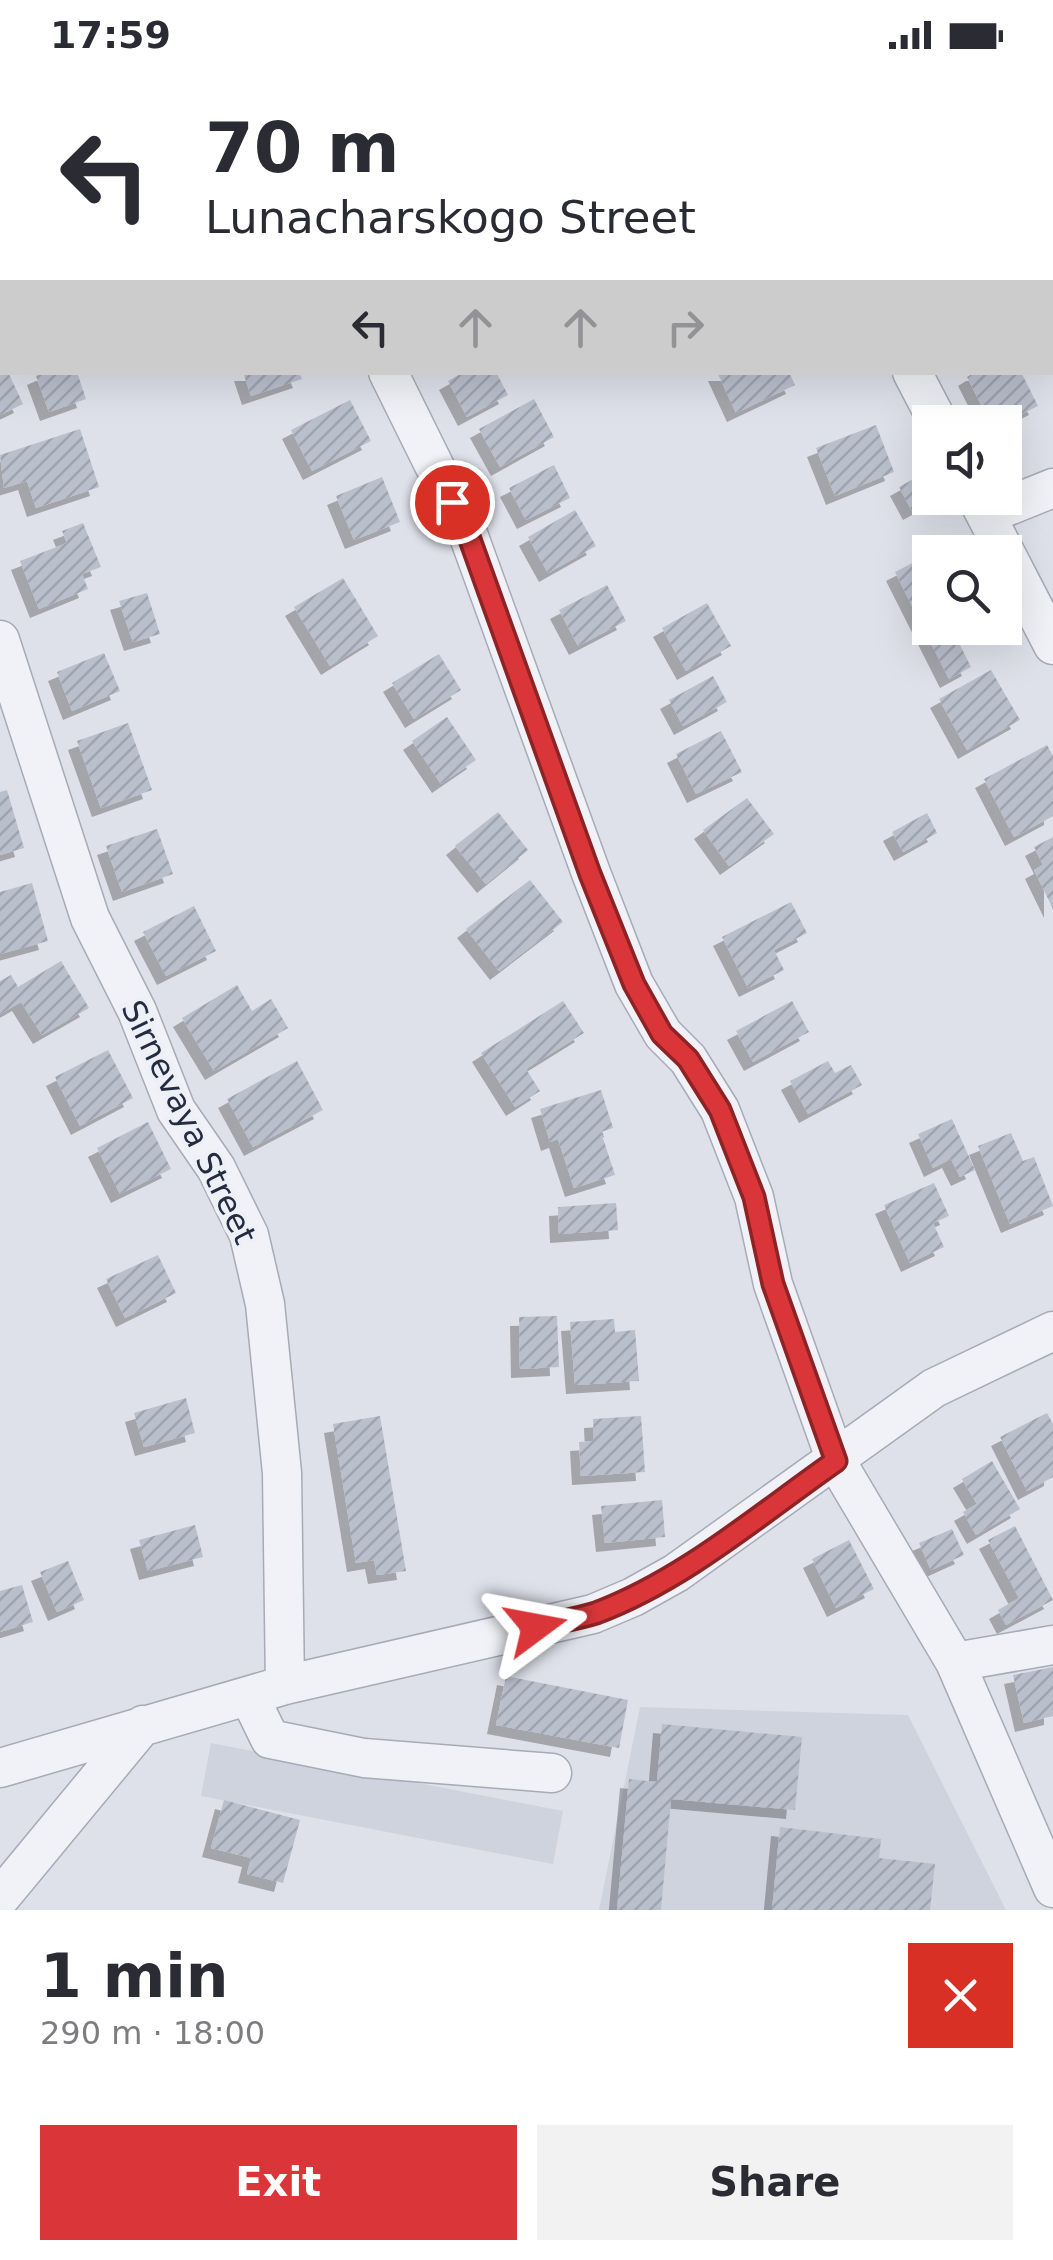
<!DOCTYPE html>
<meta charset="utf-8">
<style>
:root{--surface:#fff;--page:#f2f2f3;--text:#2b2b33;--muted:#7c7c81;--accent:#da3639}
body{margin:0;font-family:"DejaVu Sans",sans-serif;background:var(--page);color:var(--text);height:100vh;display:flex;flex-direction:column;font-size:38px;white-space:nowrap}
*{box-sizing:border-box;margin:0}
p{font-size:32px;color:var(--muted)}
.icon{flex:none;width:55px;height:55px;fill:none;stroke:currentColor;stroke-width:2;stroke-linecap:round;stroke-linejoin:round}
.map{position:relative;height:1840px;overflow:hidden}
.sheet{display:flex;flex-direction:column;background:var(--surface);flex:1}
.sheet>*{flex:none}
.guide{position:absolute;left:0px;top:0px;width:1055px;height:305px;box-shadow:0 10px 40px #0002;background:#fff;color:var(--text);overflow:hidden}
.buttons{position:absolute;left:912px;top:335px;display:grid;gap:20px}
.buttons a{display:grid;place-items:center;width:110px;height:110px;border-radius:0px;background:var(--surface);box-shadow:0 10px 40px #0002;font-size:50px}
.pin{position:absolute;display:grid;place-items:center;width:85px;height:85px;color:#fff;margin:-42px;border:5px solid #fff;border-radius:50%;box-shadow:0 2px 10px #0007}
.me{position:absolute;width:110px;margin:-55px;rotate:77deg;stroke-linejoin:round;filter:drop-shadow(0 0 8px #0008)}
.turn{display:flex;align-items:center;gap:35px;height:210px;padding:0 40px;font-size:45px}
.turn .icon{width:130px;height:130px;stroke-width:2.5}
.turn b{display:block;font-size:70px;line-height:85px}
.lanes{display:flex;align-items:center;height:95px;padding:0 40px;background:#0003;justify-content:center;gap:50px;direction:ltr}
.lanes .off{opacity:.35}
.round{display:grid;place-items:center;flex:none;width:105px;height:105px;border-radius:0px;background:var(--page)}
.head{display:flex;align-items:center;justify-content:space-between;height:170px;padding:0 40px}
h1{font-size:60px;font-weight:700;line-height:75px}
.primary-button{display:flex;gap:20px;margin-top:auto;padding:20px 40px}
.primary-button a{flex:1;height:115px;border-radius:0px;background:var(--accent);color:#fff;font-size:40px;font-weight:700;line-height:115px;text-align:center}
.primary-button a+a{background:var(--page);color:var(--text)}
.status{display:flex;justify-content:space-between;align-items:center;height:70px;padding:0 50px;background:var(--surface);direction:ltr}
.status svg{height:28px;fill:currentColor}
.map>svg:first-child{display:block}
</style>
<div class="status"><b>17:59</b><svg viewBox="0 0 49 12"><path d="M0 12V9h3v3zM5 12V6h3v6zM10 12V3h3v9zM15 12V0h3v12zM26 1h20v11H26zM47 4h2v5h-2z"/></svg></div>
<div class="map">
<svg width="1053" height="1840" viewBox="0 0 1053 1840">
<defs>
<pattern id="building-hatch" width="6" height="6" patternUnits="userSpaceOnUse" patternTransform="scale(2.5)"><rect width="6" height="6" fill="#babfcc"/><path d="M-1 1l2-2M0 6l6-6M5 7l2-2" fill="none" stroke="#a0a4b0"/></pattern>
<filter id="shadow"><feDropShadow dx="-9" dy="9" stdDeviation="0" flood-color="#0004"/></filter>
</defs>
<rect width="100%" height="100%" fill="#dee1e9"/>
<path fill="#cfd3de" d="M640,1637L908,1645L1006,1840H599Z
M211,1673L563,1741L553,1794L201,1726Z"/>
<path fill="url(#building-hatch)" filter="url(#shadow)" d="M0,302H8L23,334L0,345Z
M45,302H77L86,329L49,342L36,306Z
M243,302H299L302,309L251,326Z
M464,302H496L508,325L467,347L448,311Z
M717,302H789L795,315L736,343Z
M975,302H1021L1038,336L1006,352H990L967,307Z
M534,329L554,367L500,397L479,359Z
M350,330L371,371L312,401L291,360Z
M876,355L894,402L835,426L816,378Z
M80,359L99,417L36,438L27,411L4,418L0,385Z
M554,395L570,428L526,450L509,418Z
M930,400V428H936L912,441L899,417Z
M382,407L400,452L354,470L336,426Z
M575,440L596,476L548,503L528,467Z
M83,453L101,497L82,504L88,519L39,539L20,491L67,473L62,461Z
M930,484V558H977L978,560L958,571L971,597L949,609L895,502Z
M343,508L378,566L330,596L294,537Z
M607,515L626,551L578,576L559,540Z
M147,523L160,564L133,572L119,531Z
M707,533L731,576L686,601L662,558Z
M104,583L120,621L72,641L57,602Z
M439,584L461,620L414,649L392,613Z
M991,600L1020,650L967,680L939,629Z
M713,606L727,632L683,656L669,630Z
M447,647L476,690L441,714L412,671Z
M128,653L152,720L101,738L77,671Z
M721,661L742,702L696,724L676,684Z
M1047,675L1053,686V746L1014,767L984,709Z
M7,720L24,778L0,785V722Z
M747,728L774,764L729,796L703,760Z
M498,742L528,780L486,814L455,776Z
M927,743L937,763L903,782L892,762Z
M157,759L173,804L122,822L106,776Z
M1053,767V839L1034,800L1043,795L1034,777Z
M530,810L563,852L499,901L466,859Z
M32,813L48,871L0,884V822Z
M791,832L807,863L774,880L784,900L748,918L722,867Z
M194,836L216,881L166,906L143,862Z
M61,891L89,938L42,965L21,932L0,944V911L11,905L18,917Z
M237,915L252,941L271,929L288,958L214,1001L182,948Z
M563,931L584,963L526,999L540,1021L515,1037L481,983Z
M792,931L809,962L753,992L736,961Z
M108,980L133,1028L80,1056L55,1007Z
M297,991L323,1040L253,1077L227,1029Z
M828,991L835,1003L851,995L862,1015L808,1044L790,1011Z
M601,1020L613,1058L601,1062L615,1105L574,1118L558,1069L550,1072L540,1039Z
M952,1049L975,1100L960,1107L951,1089L933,1098L918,1064Z
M148,1052L171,1099L120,1124L97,1078Z
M1011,1063L1023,1091L1034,1087L1053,1136L1010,1154L978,1076Z
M934,1113L949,1146L933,1153L944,1177L910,1193L884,1135Z
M616,1133L618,1160L559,1164L558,1137Z
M158,1185L176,1223L125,1248L106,1209Z
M557,1246L559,1297L520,1299L519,1247Z
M614,1249L615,1262L635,1260L639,1311L575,1315L570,1252Z
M186,1328L195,1363L144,1377L134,1343Z
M1047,1343L1053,1354V1407L1027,1421L1000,1367Z
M380,1346L406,1501L377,1505L374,1490L356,1493L333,1354Z
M641,1346L645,1402L581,1406L579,1372L594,1371L593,1349Z
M992,1391L1020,1439L976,1465L963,1442L977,1434L962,1409Z
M662,1430L665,1467L605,1473L601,1436Z
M195,1455L203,1487L148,1501L139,1470Z
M1015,1456L1053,1530L1006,1555L998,1540L1019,1528L988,1470Z
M952,1459L964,1485L931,1500L919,1473Z
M849,1470L874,1519L836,1538L812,1489Z
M68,1491L84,1530L57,1542L40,1502Z
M22,1515L33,1552L0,1562V1521Z
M1053,1597V1646L1024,1653L1013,1605Z
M506,1606L628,1630L619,1678L496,1655Z
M662,1654L802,1667L795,1740L671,1729L661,1840H617L629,1709L657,1712Z
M224,1730L300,1750L283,1813L247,1804L251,1788L211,1778Z
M780,1757L881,1769L879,1788L935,1794L930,1840H772Z"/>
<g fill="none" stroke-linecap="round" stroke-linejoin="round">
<g stroke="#a6abb7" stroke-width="41">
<path id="minor" d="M207,0L209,2
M1041,2L1047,0
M388,302L468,464L591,803L634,914L663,964L688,989L720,1040L754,1127L773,1214L836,1391L955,1592L1053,1818
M912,302L938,352
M977,428L1053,575
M986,445L1053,418
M0,570L90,848L137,941L176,1040L216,1098L249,1165L265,1234L282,1403L285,1615
M955,1592L1053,1575
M249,1626L270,1669L364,1688L552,1703
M0,1698L285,1615L593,1544L633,1527L676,1503L934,1318L1053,1261
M0,1828L143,1655"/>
</g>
<use href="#minor" stroke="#f1f2f7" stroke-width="38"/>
</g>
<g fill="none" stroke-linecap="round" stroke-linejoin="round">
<g stroke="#8e2325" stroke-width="25">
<path id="route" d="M452,432L468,464L590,804L634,914L662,964L688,989L720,1040L754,1127L773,1214L836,1391C760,1444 684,1510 596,1543C577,1549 556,1552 536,1557"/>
</g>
<use href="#route" stroke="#da3639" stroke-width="18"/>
</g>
<g text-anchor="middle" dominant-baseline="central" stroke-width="8" stroke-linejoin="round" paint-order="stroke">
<g font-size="32" fill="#252c41" stroke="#edf0f6">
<text transform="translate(189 1052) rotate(64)">Sirnevaya Street</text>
</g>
</g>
</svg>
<div class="buttons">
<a><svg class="icon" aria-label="sound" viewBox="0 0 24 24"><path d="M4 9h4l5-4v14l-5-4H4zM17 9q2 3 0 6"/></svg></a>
<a><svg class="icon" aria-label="search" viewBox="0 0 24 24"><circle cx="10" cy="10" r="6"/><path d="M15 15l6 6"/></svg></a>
</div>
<div class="pin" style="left:452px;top:432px;background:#d93025"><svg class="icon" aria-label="arrive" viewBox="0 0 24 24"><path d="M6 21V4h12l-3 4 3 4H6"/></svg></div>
<svg class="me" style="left:536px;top:1557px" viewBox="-20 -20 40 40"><path d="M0-17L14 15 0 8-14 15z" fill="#da3639" stroke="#fff" stroke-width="4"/></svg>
<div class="guide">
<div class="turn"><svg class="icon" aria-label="left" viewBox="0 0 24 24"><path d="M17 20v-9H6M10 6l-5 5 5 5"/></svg><div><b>70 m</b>Lunacharskogo Street</div></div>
<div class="lanes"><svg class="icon" aria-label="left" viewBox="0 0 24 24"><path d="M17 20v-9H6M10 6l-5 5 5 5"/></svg><svg class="icon off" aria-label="ahead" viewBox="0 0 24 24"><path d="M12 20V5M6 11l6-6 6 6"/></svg><svg class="icon off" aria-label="ahead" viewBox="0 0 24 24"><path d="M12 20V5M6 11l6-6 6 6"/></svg><svg class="icon off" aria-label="right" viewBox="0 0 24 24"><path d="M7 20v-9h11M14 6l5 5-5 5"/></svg></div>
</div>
</div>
<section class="sheet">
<div class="head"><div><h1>1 min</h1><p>290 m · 18:00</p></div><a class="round" style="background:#d93025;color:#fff"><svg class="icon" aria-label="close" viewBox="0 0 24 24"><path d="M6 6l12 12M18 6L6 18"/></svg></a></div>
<div class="primary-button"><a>Exit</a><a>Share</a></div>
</section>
